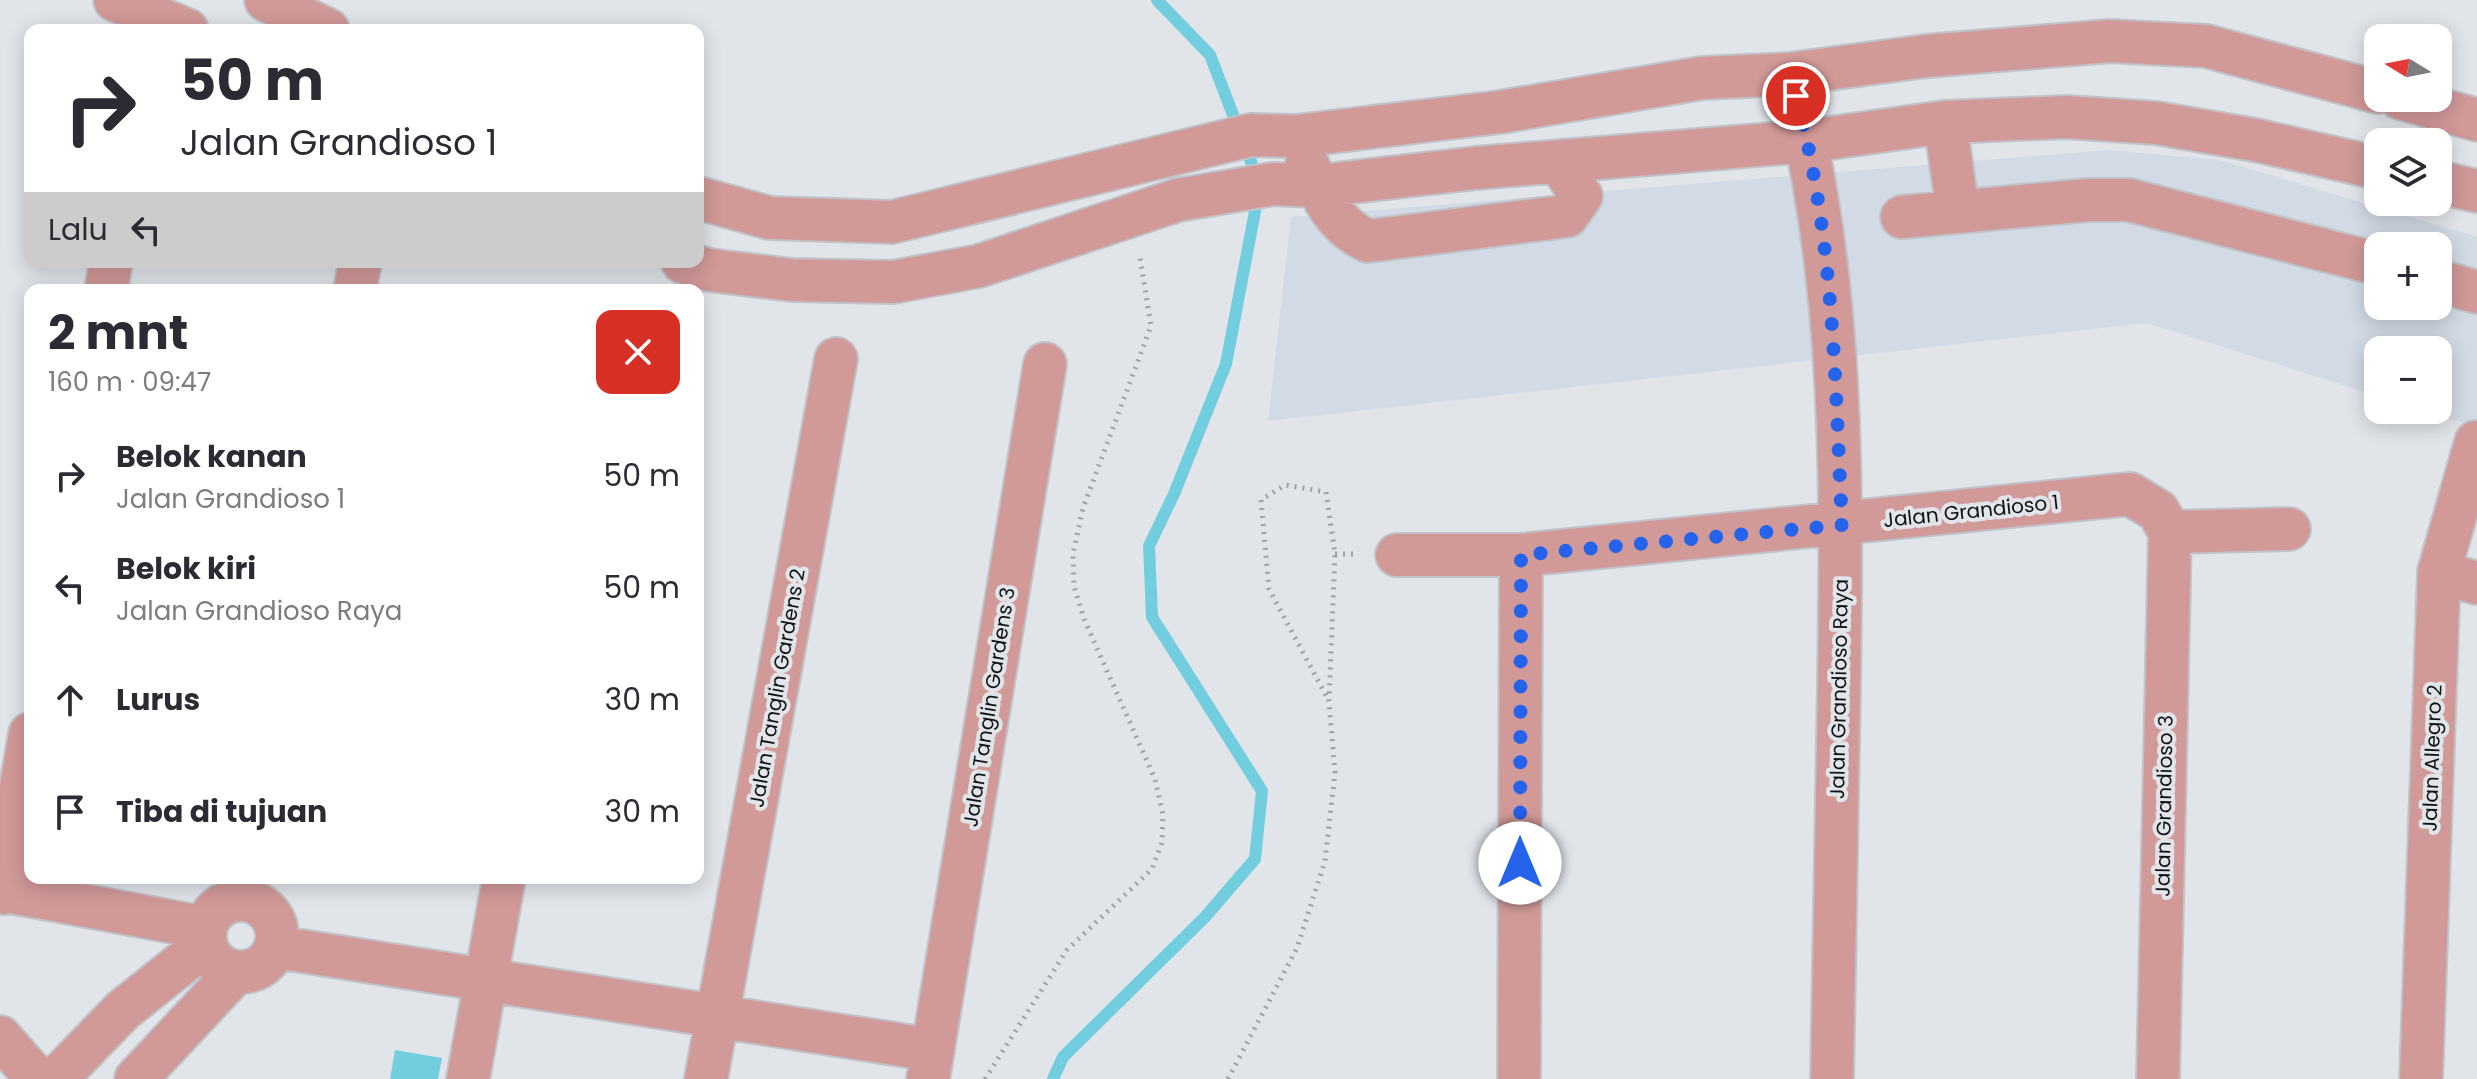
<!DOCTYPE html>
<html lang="id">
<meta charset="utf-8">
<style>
:root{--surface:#fff;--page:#f2f2f3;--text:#2b2b33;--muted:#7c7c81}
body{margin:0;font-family:Poppins,sans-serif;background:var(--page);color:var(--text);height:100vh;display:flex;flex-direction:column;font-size:30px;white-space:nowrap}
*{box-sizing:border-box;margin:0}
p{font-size:26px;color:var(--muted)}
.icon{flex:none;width:44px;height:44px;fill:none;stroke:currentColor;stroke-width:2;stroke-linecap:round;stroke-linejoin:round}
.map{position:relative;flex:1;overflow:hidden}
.details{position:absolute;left:24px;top:284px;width:680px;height:600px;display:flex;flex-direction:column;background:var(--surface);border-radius:16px;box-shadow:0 4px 20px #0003}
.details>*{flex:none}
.hud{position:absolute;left:24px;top:24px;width:680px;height:244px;border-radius:16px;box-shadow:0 4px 20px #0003;background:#fff;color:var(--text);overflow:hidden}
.needle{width:52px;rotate:280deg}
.fabs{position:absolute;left:2364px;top:24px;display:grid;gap:16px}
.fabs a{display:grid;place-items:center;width:88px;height:88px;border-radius:16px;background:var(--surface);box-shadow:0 4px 20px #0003;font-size:40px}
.pin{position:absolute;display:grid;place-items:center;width:68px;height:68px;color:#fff;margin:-34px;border:4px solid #fff;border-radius:50%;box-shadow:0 2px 8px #0007}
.me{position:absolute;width:88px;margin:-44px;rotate:0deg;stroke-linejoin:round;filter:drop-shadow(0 0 6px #0008)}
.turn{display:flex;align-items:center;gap:28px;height:168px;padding:0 24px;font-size:36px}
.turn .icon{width:104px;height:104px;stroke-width:2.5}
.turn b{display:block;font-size:56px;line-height:68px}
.then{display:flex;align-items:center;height:76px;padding:0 24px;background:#0003;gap:16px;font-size:30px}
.round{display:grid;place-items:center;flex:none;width:84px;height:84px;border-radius:16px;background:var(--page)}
.overview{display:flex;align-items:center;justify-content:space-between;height:136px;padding:0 24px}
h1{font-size:48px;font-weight:700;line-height:60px}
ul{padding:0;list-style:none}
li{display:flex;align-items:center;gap:24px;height:112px;padding:0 24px}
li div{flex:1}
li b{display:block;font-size:30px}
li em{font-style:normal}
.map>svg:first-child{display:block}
</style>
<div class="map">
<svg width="2477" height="1079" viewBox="0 0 2477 1079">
<rect width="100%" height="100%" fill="#e1e5ea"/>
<path fill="#d2dae5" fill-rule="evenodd" d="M2107,150L2220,160L2477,237V427L2422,410H2438V350H2378V396L2147,323L1268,421L1291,217ZM2378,246H2438V306H2378Z"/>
<path fill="#72cedf" d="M395,1050L442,1058L438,1079H390Z"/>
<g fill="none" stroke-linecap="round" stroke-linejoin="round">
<path stroke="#72cedf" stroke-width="12" d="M1053,1079L1063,1057L1205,917L1255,859L1262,791L1152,617L1149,546L1174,494L1226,364L1260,185L1210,55L1157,0"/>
<g stroke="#c0c3c8" stroke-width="46">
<path id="minor" d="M115,0L187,30
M266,0L328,30
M1790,74C1844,273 1842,481 1839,686C1836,817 1834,948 1832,1079
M2400,98L2477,120
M1945,122L1958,211
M1307,163C1321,195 1334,226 1368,241L1567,216L1581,196L1561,164
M2438,182L2477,191
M698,198L770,218L892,222L1251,135L1296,136L1500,112L1702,78L1790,74L1926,56L2110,41L2206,46L2378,92
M1902,217L2088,200H2129L2378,264
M683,262L709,270L792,280L893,282L979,266L1178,200L1273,184L1317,186L1476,168L1808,141L1945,122L2066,117L2156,123L2255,140L2378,168
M2438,281L2477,292
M106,290L111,262
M355,290L360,262
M1397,555H1521L2130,494L2158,511L2170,532L2289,529
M2439,572L2477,583
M0,890L206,928
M3,893L30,734
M205 936a36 36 0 1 1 72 0a36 36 0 1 1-72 0Z
M276,947L933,1050
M0,1037L37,1079
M56,1079L123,1010L206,944
M136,1079L236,972
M468,1079L504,878
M706,1079L836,359
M928,1079L1045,364
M1519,1079L1521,555
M2158,1079L2170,532
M2421,1079L2439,572L2476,442"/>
</g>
<path stroke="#9ea1a5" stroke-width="5" stroke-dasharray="2 6" stroke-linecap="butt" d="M1335,554H1358
M985,1079L1067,950L1152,869L1162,842L1163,815L1155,779L1084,619L1074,586L1073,554L1083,508L1151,326L1140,257
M1228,1079L1297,948L1325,861L1335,773L1329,701L1335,554L1326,492L1285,485L1261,500L1269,589L1329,701"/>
<use href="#minor" stroke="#d19998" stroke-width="42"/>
</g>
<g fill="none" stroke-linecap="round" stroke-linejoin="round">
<path stroke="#2563eb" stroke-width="14" stroke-dasharray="0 25.2" d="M1520,863L1521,555L1842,525C1835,382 1834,236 1796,96"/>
</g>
<g text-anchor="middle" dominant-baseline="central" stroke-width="8" stroke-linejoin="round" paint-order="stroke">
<g font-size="20" fill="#101213" stroke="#e1e5ea">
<text transform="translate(1971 511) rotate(-6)">Jalan Grandioso 1</text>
<text transform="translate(777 688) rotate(-80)">Jalan Tanglin Gardens 2</text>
<text transform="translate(1839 689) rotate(-89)">Jalan Grandioso Raya</text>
<text transform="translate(989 707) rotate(-81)">Jalan Tanglin Gardens 3</text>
<text transform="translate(2432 758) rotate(-88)">Jalan Allegro 2</text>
<text transform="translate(2164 806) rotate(-89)">Jalan Grandioso 3</text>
</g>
</g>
</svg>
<div class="fabs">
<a><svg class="needle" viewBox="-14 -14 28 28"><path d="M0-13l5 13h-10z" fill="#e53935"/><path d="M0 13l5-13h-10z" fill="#7c7c81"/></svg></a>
<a><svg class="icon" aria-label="layers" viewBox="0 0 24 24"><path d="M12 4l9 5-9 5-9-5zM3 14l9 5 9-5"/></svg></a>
<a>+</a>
<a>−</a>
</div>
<div class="pin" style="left:1796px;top:96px;background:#d93025"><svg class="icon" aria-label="arrive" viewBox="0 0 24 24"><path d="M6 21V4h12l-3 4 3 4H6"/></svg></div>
<svg class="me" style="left:1520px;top:863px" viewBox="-20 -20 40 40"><circle r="19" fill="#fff"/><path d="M0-13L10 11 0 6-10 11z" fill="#2563eb"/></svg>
<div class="hud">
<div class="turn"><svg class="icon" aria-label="right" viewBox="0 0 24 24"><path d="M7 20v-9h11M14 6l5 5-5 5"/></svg><div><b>50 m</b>Jalan Grandioso 1</div></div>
<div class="then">Lalu<svg class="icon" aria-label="left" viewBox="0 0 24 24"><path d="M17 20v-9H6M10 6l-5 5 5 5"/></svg></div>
</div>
<section class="details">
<div class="overview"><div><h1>2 mnt</h1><p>160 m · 09:47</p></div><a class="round" style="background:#d93025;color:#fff"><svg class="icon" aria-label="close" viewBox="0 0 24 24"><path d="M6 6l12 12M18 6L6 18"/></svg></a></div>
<ul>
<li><svg class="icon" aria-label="right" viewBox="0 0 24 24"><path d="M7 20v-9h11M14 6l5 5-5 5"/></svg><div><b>Belok kanan</b><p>Jalan Grandioso 1</p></div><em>50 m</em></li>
<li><svg class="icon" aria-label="left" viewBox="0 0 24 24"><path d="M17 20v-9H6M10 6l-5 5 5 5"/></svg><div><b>Belok kiri</b><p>Jalan Grandioso Raya</p></div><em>50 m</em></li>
<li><svg class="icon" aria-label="ahead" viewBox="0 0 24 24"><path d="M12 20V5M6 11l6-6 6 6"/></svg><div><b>Lurus</b></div><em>30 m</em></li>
<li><svg class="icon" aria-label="arrive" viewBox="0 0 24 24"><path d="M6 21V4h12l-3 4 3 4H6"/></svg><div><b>Tiba di tujuan</b></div><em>30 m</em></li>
</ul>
</section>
</div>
